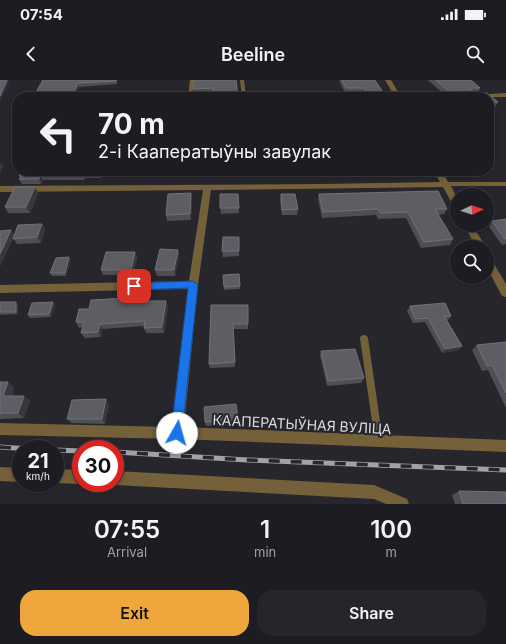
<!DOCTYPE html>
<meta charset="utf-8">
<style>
:root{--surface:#1d1c22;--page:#25252a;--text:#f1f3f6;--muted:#a0a1a5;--line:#3b3a40;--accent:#efa73d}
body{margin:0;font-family:Inter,sans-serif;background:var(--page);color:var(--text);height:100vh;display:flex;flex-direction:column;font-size:15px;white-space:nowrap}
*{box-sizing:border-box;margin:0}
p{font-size:13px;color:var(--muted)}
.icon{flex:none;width:22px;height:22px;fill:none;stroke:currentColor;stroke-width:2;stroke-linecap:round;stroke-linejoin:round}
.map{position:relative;height:424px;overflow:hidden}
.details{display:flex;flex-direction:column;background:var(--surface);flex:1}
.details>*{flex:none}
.top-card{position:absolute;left:12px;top:12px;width:482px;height:84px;border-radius:16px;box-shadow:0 2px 6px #0003,0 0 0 1px var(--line);background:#1d1c22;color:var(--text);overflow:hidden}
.needle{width:26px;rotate:86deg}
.buttons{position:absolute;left:450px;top:108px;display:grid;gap:8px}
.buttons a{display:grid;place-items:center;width:44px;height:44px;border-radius:50%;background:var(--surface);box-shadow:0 2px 6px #0003,0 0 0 1px var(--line);font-size:20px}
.speed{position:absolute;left:12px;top:360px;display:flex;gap:8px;font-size:20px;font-weight:700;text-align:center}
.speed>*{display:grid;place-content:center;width:52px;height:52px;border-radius:50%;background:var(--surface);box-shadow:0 2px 6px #0003,0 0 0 1px var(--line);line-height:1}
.speed small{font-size:10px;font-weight:400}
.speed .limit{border:6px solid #d22;background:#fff;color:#111}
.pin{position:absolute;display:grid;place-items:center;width:34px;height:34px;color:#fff;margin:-17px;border-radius:8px;box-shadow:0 2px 6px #0006}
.me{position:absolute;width:44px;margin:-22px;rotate:7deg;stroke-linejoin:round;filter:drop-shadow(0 0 3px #0008)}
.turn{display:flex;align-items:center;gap:14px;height:84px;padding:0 20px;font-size:18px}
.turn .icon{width:52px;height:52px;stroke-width:2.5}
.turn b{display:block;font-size:28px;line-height:34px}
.eta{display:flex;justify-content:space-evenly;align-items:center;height:68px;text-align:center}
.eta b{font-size:24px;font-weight:600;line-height:28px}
.primary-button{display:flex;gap:8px;margin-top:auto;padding:8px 20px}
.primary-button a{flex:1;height:46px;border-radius:16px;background:var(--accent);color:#111;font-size:16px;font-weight:600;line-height:46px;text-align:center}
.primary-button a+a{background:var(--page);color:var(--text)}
.status{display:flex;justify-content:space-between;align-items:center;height:28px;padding:0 20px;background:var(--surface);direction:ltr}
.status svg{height:11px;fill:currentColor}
header{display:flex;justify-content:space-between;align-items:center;height:52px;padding:0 20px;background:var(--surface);font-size:18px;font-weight:600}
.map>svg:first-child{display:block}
</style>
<div class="status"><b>07:54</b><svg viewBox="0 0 49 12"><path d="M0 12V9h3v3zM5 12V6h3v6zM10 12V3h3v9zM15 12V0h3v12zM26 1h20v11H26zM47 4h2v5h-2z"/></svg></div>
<header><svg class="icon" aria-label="back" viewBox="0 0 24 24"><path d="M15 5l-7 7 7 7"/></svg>Beeline<svg class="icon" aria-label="search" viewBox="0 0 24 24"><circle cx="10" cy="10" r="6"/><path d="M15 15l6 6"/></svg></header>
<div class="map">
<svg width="506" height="424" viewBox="0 0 506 424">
<rect width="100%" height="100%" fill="#27262d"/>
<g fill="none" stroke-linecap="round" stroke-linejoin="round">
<path fill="#756139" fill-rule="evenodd" d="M190,0H194L192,17H188Z
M240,0H244L246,17H242Z
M364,255L367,256L368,258L383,362L382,365L379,366L376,365L375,362L360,258L361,256Z"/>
<path fill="#756139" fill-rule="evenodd" d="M385,0H391L401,17H395Z
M506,13V17H468L471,15Z
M434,91H442L448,102H506V106H451L457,118V128L454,127L443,107L211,110L198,205L184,347L506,360V372L177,359L0,355V343L171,347L188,209L0,213V205L189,201L203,110L0,112V106L323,104L440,102Z
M464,145H472L486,167H476Z
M487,176L490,177L506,204V217L502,216L487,188Z
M0,387L21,388V402L0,401Z
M55,389L81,390V403H83L81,404L55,403Z
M115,391L374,405L407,419L409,424H386L374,419L115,405L111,403H115Z"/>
<g stroke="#a3a2a8" stroke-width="5">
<path id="rail" d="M0,367L31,369
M55,370L81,371
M115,372L247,380L506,390"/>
</g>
<use href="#rail" stroke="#27262d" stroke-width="3.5" stroke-dasharray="11" stroke-linecap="butt"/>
</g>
<path fill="#4e4e55" d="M43,0H117V4L79,7L75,17H36L35,14Z
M236,0L213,14H194L193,9Z
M339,0H375L386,17H365L363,13H345Z
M428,0H471L480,8L478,13H487L498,22L495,27L491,28L489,31V17H447Z
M21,91H102L101,98H85L84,100H43L41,104H22L19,99L20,98L19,96Z
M202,91L201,96H186V93Z
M38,113L30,133H8L5,127Z
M238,114L239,133L221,134L220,128Z
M281,114L298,129L297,135H282L280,120Z
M319,114L447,129L444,134L438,135L453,159L450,165L421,168L406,138L378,139L376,135L322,138L318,119Z
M192,119L191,140L167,141L166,135Z
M506,139V164L502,165L489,147L492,141Z
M42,144L45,149L41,163L17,164L13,158L0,186V151L11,150L14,155Z
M239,163V176L223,177L222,171Z
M178,170L179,176L175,196H157L155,190Z
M135,172L137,178L133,195H103L101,190Z
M71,180L66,196H52L50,193Z
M239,194L240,209L224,210L223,195Z
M127,218L129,221L168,226L164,253H146L144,248V246L102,249L101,257L85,258L81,253L83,247L79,248L76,242L89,229Z
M0,222L18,225V234L0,235Z
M55,225L51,237L30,238L28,235Z
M211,225H248V249H233L235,287L210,288L209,284Z
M410,226L451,236L448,240H446L462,266L459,270L442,273L425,242L413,243L407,231Z
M506,262V328L488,290L482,291L472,270L477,265Z
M321,271L364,298L361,303L327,306L320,276Z
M0,302H8L14,308L12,316H24L30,321L24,338L0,339Z
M109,324L105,344L71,343L67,339Z
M236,324L238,344L206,346L205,342Z
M459,411L506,424H455L452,415Z"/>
<path fill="#38373e" d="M7,0H8L9,2L0,21V16Z
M78,3L79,7L75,17H72Z
M0,82L3,87L0,93Z
M100,91H102L101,98L99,92Z
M40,95L43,100L41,104L39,99Z
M35,107L38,113L30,133L26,127Z
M191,113L192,119L191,140L190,134Z
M42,144L45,149L41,163L37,157Z
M11,150L14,155L0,186V174Z
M178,170L179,176L175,196L174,190Z
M135,172L137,178L133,195L131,190Z
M69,177L71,180L66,196L65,193Z
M166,221L168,226L164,253L162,247Z
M16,222L18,225V234L16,232Z
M53,222L55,225L51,237L49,234Z
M100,244L102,249L101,257L98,252Z
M462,266L459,270L442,273L445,269Z
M8,302L14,308L9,322L3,316Z
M24,316L30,321L24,338L18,333Z
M106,319L109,324L105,344L102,339Z"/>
<path fill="#5d5d64" stroke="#727178" d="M0,0H7L0,16Z
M43,0H116V1L78,3L72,17H56L57,14H35Z
M194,0H236L238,17H213V8L193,9Z
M342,0H375L386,17H369L364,8H346Z
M436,0H471L480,8H472L469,13H487L498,22H489V17H455Z
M21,91H100L99,92L83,93L82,94L40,95L39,99H19L21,96H19Z
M186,91H201V93H186Z
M15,107H35L26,127H5Z
M438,111L447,129H435L453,159L424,162L408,132L380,133L378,129L323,132L319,114Z
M191,113L190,134L166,135L168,114Z
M220,114H238L239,128H220Z
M281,114H295L298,129L282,130Z
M506,139V159H505L492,141Z
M42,144L37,157L13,159L18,145Z
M11,150L0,174V151Z
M223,157H239V171H222Z
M160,169L178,170L174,190H155Z
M106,172H135L131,190H101Z
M69,177L65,193H50L56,178Z
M239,194L240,206L224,207L223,195Z
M127,218V221H166L162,247L144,248L145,241L100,244L98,252L81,253L84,242H76L79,229H89L91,220Z
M0,222H16V232H0Z
M53,222L49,234L28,235L32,223Z
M445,223L451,236H444L462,266L445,269L428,238L415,239L410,226Z
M211,225H248V244H233L235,282L209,284Z
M506,262V313L492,285L487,286L477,265Z
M355,269L364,298L328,301L321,271Z
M0,302H8L3,316H24L18,333H0Z
M106,319L102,339H67L72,320Z
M236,324L238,340L205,342L204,327Z
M459,411L506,412V424H463Z"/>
<path fill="#1a73e8" stroke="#114b97" d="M193,201L198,205L182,353L181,357L177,359L173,357L171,353L188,208L134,210L129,206L134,203Z"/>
<g text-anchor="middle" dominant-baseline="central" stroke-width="4" stroke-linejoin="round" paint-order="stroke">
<g font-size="14" fill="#dedde2" stroke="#27262d">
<text transform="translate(302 344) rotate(3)">КААПЕРАТЫЎНАЯ ВУЛІЦА</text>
</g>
</g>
</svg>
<div class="buttons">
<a><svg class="needle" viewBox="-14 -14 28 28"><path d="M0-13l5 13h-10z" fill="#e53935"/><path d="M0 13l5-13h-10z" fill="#a0a1a5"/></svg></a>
<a><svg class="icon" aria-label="search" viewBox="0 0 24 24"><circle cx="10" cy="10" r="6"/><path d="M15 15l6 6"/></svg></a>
</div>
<div class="speed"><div>21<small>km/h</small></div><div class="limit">30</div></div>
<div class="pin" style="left:134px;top:206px;background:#d93025"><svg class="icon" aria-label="arrive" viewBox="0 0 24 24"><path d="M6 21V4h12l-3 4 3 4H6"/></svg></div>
<svg class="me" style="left:177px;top:353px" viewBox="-20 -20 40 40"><circle r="19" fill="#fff"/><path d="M0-13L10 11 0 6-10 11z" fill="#1a73e8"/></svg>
<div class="top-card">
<div class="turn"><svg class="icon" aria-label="left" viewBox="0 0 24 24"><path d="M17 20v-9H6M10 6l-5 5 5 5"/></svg><div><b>70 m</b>2-і Кааператыўны завулак</div></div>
</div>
</div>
<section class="details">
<div class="eta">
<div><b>07:55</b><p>Arrival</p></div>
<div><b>1</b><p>min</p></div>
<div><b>100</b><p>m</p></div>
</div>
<div class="primary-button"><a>Exit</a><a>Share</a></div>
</section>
